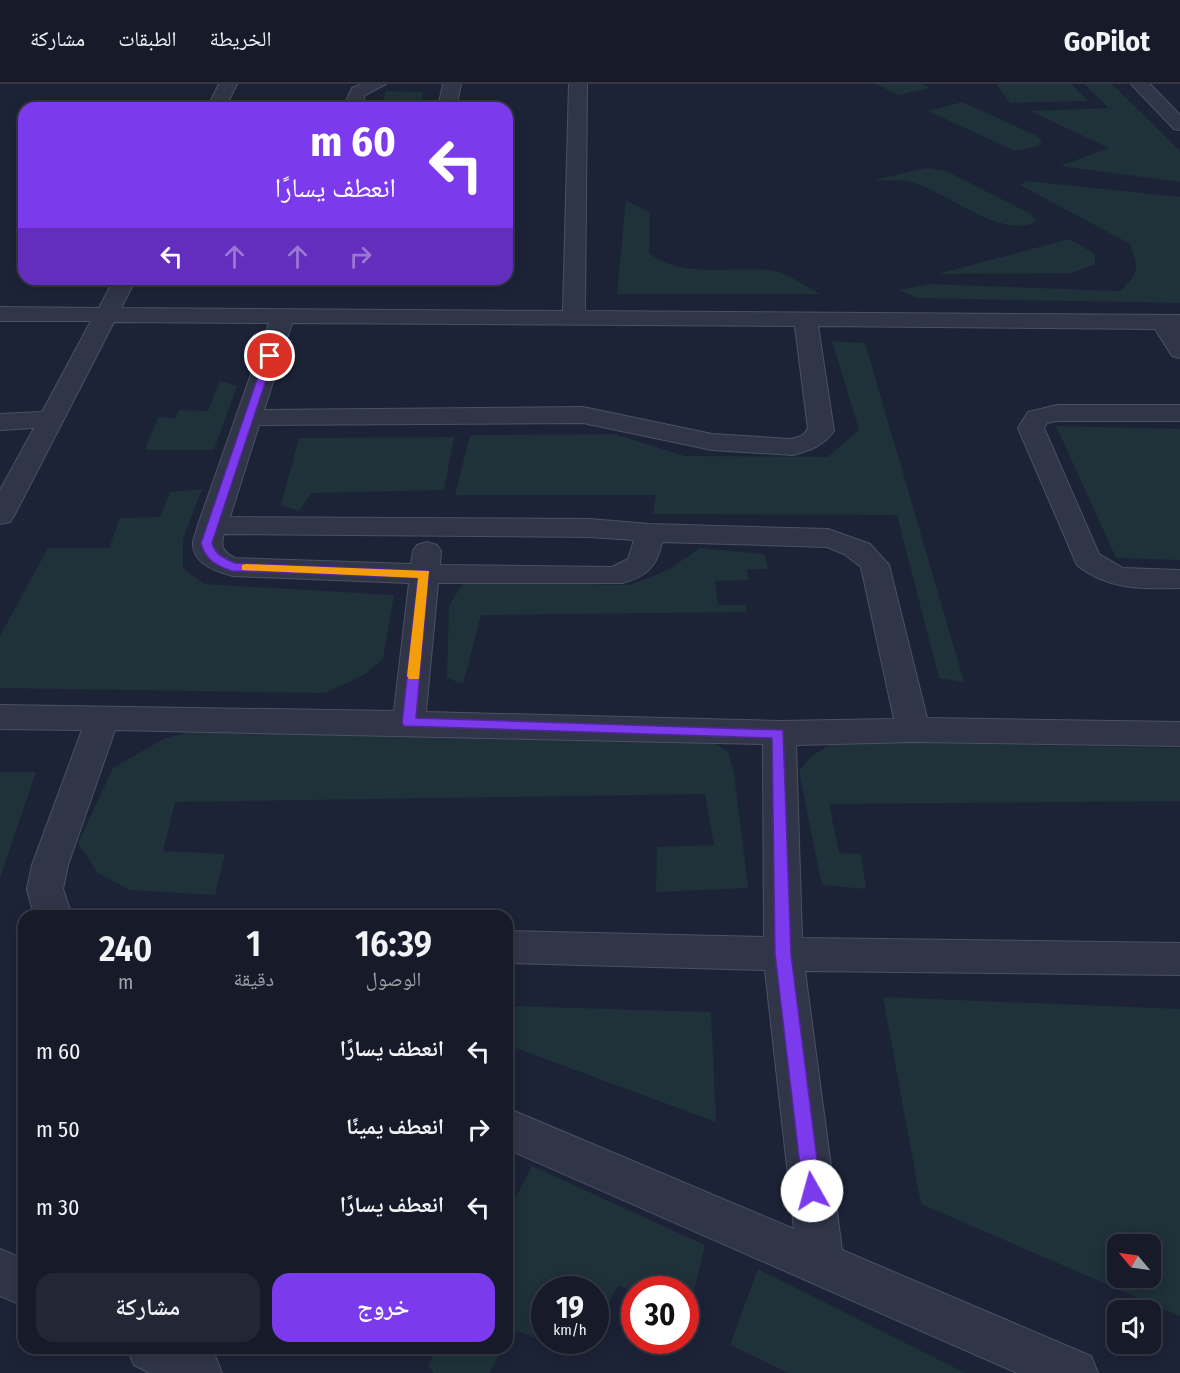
<!DOCTYPE html>
<html lang="ar">
<meta charset="utf-8">
<style>
:root{--surface:#161a29;--page:#232735;--text:#f1f3f6;--muted:#9ea1a8;--line:#353846;--accent:#7c3aed}
body{margin:0;font-family:"Fira Sans Condensed","Noto Naskh Arabic",sans-serif;background:var(--page);color:var(--text);direction:rtl;height:100vh;display:flex;flex-direction:column;font-size:22px;white-space:nowrap}
*{box-sizing:border-box;margin:0}
p{font-size:20px;color:var(--muted)}
.icon{flex:none;width:33px;height:33px;fill:none;stroke:currentColor;stroke-width:2;stroke-linecap:round;stroke-linejoin:round}
.map{position:relative;flex:1;overflow:hidden;direction:ltr}
.details{position:absolute;left:18px;top:826px;width:495px;height:444px;display:flex;flex-direction:column;background:var(--surface);border-radius:18px;box-shadow:0 3px 15px #0003,0 0 0 2px var(--line);direction:rtl}
.details>*{flex:none}
.top-card{position:absolute;left:18px;top:18px;width:495px;height:183px;border-radius:18px;box-shadow:0 3px 15px #0003,0 0 0 2px var(--line);direction:rtl;background:#7c3aed;color:#fff;overflow:hidden}
.needle{width:39px;rotate:299deg}
.buttons{position:absolute;left:1107px;top:1150px;display:grid;gap:12px}
.buttons a{display:grid;place-items:center;width:54px;height:54px;border-radius:12px;background:var(--surface);box-shadow:0 3px 15px #0003,0 0 0 2px var(--line);font-size:30px}
.speed{position:absolute;left:531px;top:1192px;display:flex;gap:12px;font-size:30px;font-weight:700;text-align:center}
.speed>*{display:grid;place-content:center;width:78px;height:78px;border-radius:50%;background:var(--surface);box-shadow:0 3px 15px #0003,0 0 0 2px var(--line);line-height:1}
.speed small{font-size:15px;font-weight:400}
.speed .limit{border:9px solid #d22;background:#fff;color:#111}
.pin{position:absolute;display:grid;place-items:center;width:51px;height:51px;color:#fff;margin:-26px;border:3px solid #fff;border-radius:50%;box-shadow:0 2px 6px #0007}
.me{position:absolute;width:66px;margin:-33px;rotate:353deg;stroke-linejoin:round;filter:drop-shadow(0 0 4px #0008)}
.turn{display:flex;align-items:center;gap:21px;height:126px;padding:0 18px;font-size:27px}
.turn .icon{width:78px;height:78px;stroke-width:2.5}
.turn b{display:block;font-size:42px;line-height:51px}
.lanes{display:flex;align-items:center;height:57px;padding:0 18px;background:#0003;justify-content:center;gap:30px;direction:ltr}
.lanes .off{opacity:.35}
.eta{display:flex;justify-content:space-evenly;align-items:center;height:102px;text-align:center}
.eta b{font-size:36px;font-weight:600;line-height:42px}
.button{display:flex;gap:12px;margin-top:auto;padding:12px 18px}
.button a{flex:1;height:69px;border-radius:18px;background:var(--accent);color:#fff;font-size:24px;font-weight:600;line-height:69px;text-align:center}
.button a+a{background:var(--page);color:var(--text)}
ul{padding:0;list-style:none}
li{display:flex;align-items:center;gap:18px;height:78px;padding:0 18px}
li div{flex:1}
li b{display:block;font-size:22px}
li em{font-style:normal}
header{display:flex;align-items:center;gap:36px;box-sizing:border-box;height:84px;padding:0 30px;background:var(--surface);border-bottom:2px solid var(--line)}
header strong{font-size:28px}
nav{display:flex;gap:33px;margin-inline-start:auto;font-size:21px}
.map>svg:first-child{display:block}
</style>
<header>
<strong>GoPilot</strong>
<nav><a>الخريطة</a><a>الطبقات</a><a>مشاركة</a></nav>
</header>
<div class="map">
<svg width="1180" height="1289" viewBox="0 0 1180 1289">
<rect width="100%" height="100%" fill="#1d2337"/>
<path fill="#1f3139" fill-rule="evenodd" d="M876,0H922L930,4L898,11Z
M996,0H1072L1088,17L1010,19Z
M1084,0H1112L1180,67V98L1060,82L1109,64L1030,27L1109,24Z
M386,7L423,8L420,24H381Z
M962,18L1035,51L1042,58L1036,63L1015,67L928,27Z
M927,84L946,87L1031,130L1036,138C998,155 949,108 911,98C900,95 885,97 874,96Z
M1027,97L1180,113V219L916,214L900,206L930,200L1120,207C1139,190 1139,185 1130,160L1020,101Z
M626,116L650,129L649,169C681,195 732,182 770,186C786,188 806,203 820,210H617Z
M1069,155L1095,170V180L1072,189L938,190Z
M832,257L865,259L964,598L939,594L897,431L653,430L656,411H455L470,351L614,350L685,372L828,373L859,346Z
M220,297L237,302L214,366H145L158,333L175,334L179,326L208,327Z
M1056,342L1180,345V476L1116,474Z
M454,353L444,406L311,409L299,427L281,421L299,354Z
M202,405L183,455V484L204,500L394,511L383,575L364,591L325,609L0,604V552L48,464H109L120,434L160,433L170,408Z
M700,464L764,470L768,485H747L749,496L715,497L718,521H747L746,528L481,531L463,600L447,594L449,521L463,500L499,498L630,501L668,486Z
M207,644L704,653L728,668L734,689L748,804L656,808L657,763L714,761L705,710L175,718L163,767L225,770L215,811L130,806L98,789L78,759L113,684L165,654Z
M836,657L1180,664V717L829,720L839,769L861,770L866,805L822,801L799,687L813,671Z
M0,688H36L0,794Z
M883,913L1180,925V1232L921,1120ZM1118,1161H1150V1194H1118Z
M507,922L711,928L716,1038L507,961Z
M532,1082L705,1161L687,1236L686,1206H634V1209L619,1201L596,1239V1206H544V1257L514,1246L507,1258V1130Z
M758,1185L965,1289H789L730,1261Z
M437,1265V1264L503,1265L489,1289H434L428,1282Z"/>
<g fill="none" stroke-linecap="round" stroke-linejoin="round">
<g stroke="#4b5063" stroke-width="2">
<path id="minor" d="M219,0H237L225,24H207Z
M362,0H386L365,11L361,24H343L352,4Z
M443,0H461L456,24H438Z
M569,0H587L585,227L1180,231V274L1172,272L1155,245L818,242L834,347C823,362 811,366 793,371L712,366L583,339L259,341L230,433L590,435L649,440L828,445L870,460L889,481L927,634L1180,638V662L913,658L796,661L802,854L1180,859V891L805,887L842,1166L1091,1272L1098,1289H1017L507,1065V1024L794,1145L765,886L507,879V847L764,853L763,660L115,646L68,781L63,805L72,832H34L27,805L32,781L82,646L0,645V621L394,627L409,499L233,492C217,488 193,480 193,460C193,454 197,447 198,441L269,239L114,238L14,432L10,438L0,440V406L34,344L0,346V330L42,328L91,237H0V223L99,224L114,195H136L121,224L563,227ZM292,239L795,242L808,345L802,352L791,355L712,350L583,323L264,326ZM224,450L590,453L634,456L628,475L612,483L440,481L441,467L437,461L427,458L417,461L413,467L411,480L235,474C223,468 220,462 224,450ZM662,458L827,463L844,470L861,483L894,635L779,637L426,628L438,499H622C646,493 657,483 662,458Z
M1131,0H1150L1180,31V46L1174,45Z
M1057,321H1180V337H1057L1047,339L1044,344L1099,470L1123,484L1180,486V504C1143,505 1107,506 1077,481L1018,344L1028,328Z
M0,1165L24,1175V1222L0,1212Z
M127,1264H202L215,1272L222,1289H149L134,1281Z"/>
</g>
<use href="#minor" fill="#303648" fill-rule="evenodd"/>
</g>
<path fill="#7c3aed" stroke="#51269a" stroke-width="1.5" d="M270,269L274,272L212,459C216,472 224,474 235,479L429,487L416,634L783,646L791,870L821,1107L819,1114L812,1116L806,1114L803,1107L775,870L772,654L404,642L402,639L418,494L232,487C217,482 205,476 201,459L265,272Z"/>
<path fill="#f59e0b" d="M246,480L429,487L419,595H409L407,592L418,494L242,486V481Z"/>
</svg>
<div class="buttons">
<a><svg class="needle" viewBox="-14 -14 28 28"><path d="M0-13l5 13h-10z" fill="#e53935"/><path d="M0 13l5-13h-10z" fill="#9ea1a8"/></svg></a>
<a><svg class="icon" aria-label="sound" viewBox="0 0 24 24"><path d="M4 9h4l5-4v14l-5-4H4zM17 9q2 3 0 6"/></svg></a>
</div>
<div class="speed"><div>19<small>km/h</small></div><div class="limit">30</div></div>
<div class="pin" style="left:270px;top:272px;background:#d93025"><svg class="icon" aria-label="arrive" viewBox="0 0 24 24"><path d="M6 21V4h12l-3 4 3 4H6"/></svg></div>
<svg class="me" style="left:812px;top:1107px" viewBox="-20 -20 40 40"><circle r="19" fill="#fff"/><path d="M0-13L10 11 0 6-10 11z" fill="#7c3aed"/></svg>
<div class="top-card">
<div class="turn"><svg class="icon" aria-label="left" viewBox="0 0 24 24"><path d="M17 20v-9H6M10 6l-5 5 5 5"/></svg><div><b>60 m</b>انعطف يسارًا</div></div>
<div class="lanes"><svg class="icon" aria-label="left" viewBox="0 0 24 24"><path d="M17 20v-9H6M10 6l-5 5 5 5"/></svg><svg class="icon off" aria-label="ahead" viewBox="0 0 24 24"><path d="M12 20V5M6 11l6-6 6 6"/></svg><svg class="icon off" aria-label="ahead" viewBox="0 0 24 24"><path d="M12 20V5M6 11l6-6 6 6"/></svg><svg class="icon off" aria-label="right" viewBox="0 0 24 24"><path d="M7 20v-9h11M14 6l5 5-5 5"/></svg></div>
</div>
<section class="details">
<div class="eta">
<div><b>16:39</b><p>الوصول</p></div>
<div><b>1</b><p>دقيقة</p></div>
<div><b>240</b><p>m</p></div>
</div>
<ul>
<li><svg class="icon" aria-label="left" viewBox="0 0 24 24"><path d="M17 20v-9H6M10 6l-5 5 5 5"/></svg><div><b>انعطف يسارًا</b></div><em>60 m</em></li>
<li><svg class="icon" aria-label="right" viewBox="0 0 24 24"><path d="M7 20v-9h11M14 6l5 5-5 5"/></svg><div><b>انعطف يمينًا</b></div><em>50 m</em></li>
<li><svg class="icon" aria-label="left" viewBox="0 0 24 24"><path d="M17 20v-9H6M10 6l-5 5 5 5"/></svg><div><b>انعطف يسارًا</b></div><em>30 m</em></li>
</ul>
<div class="button"><a>خروج</a><a>مشاركة</a></div>
</section>
</div>
